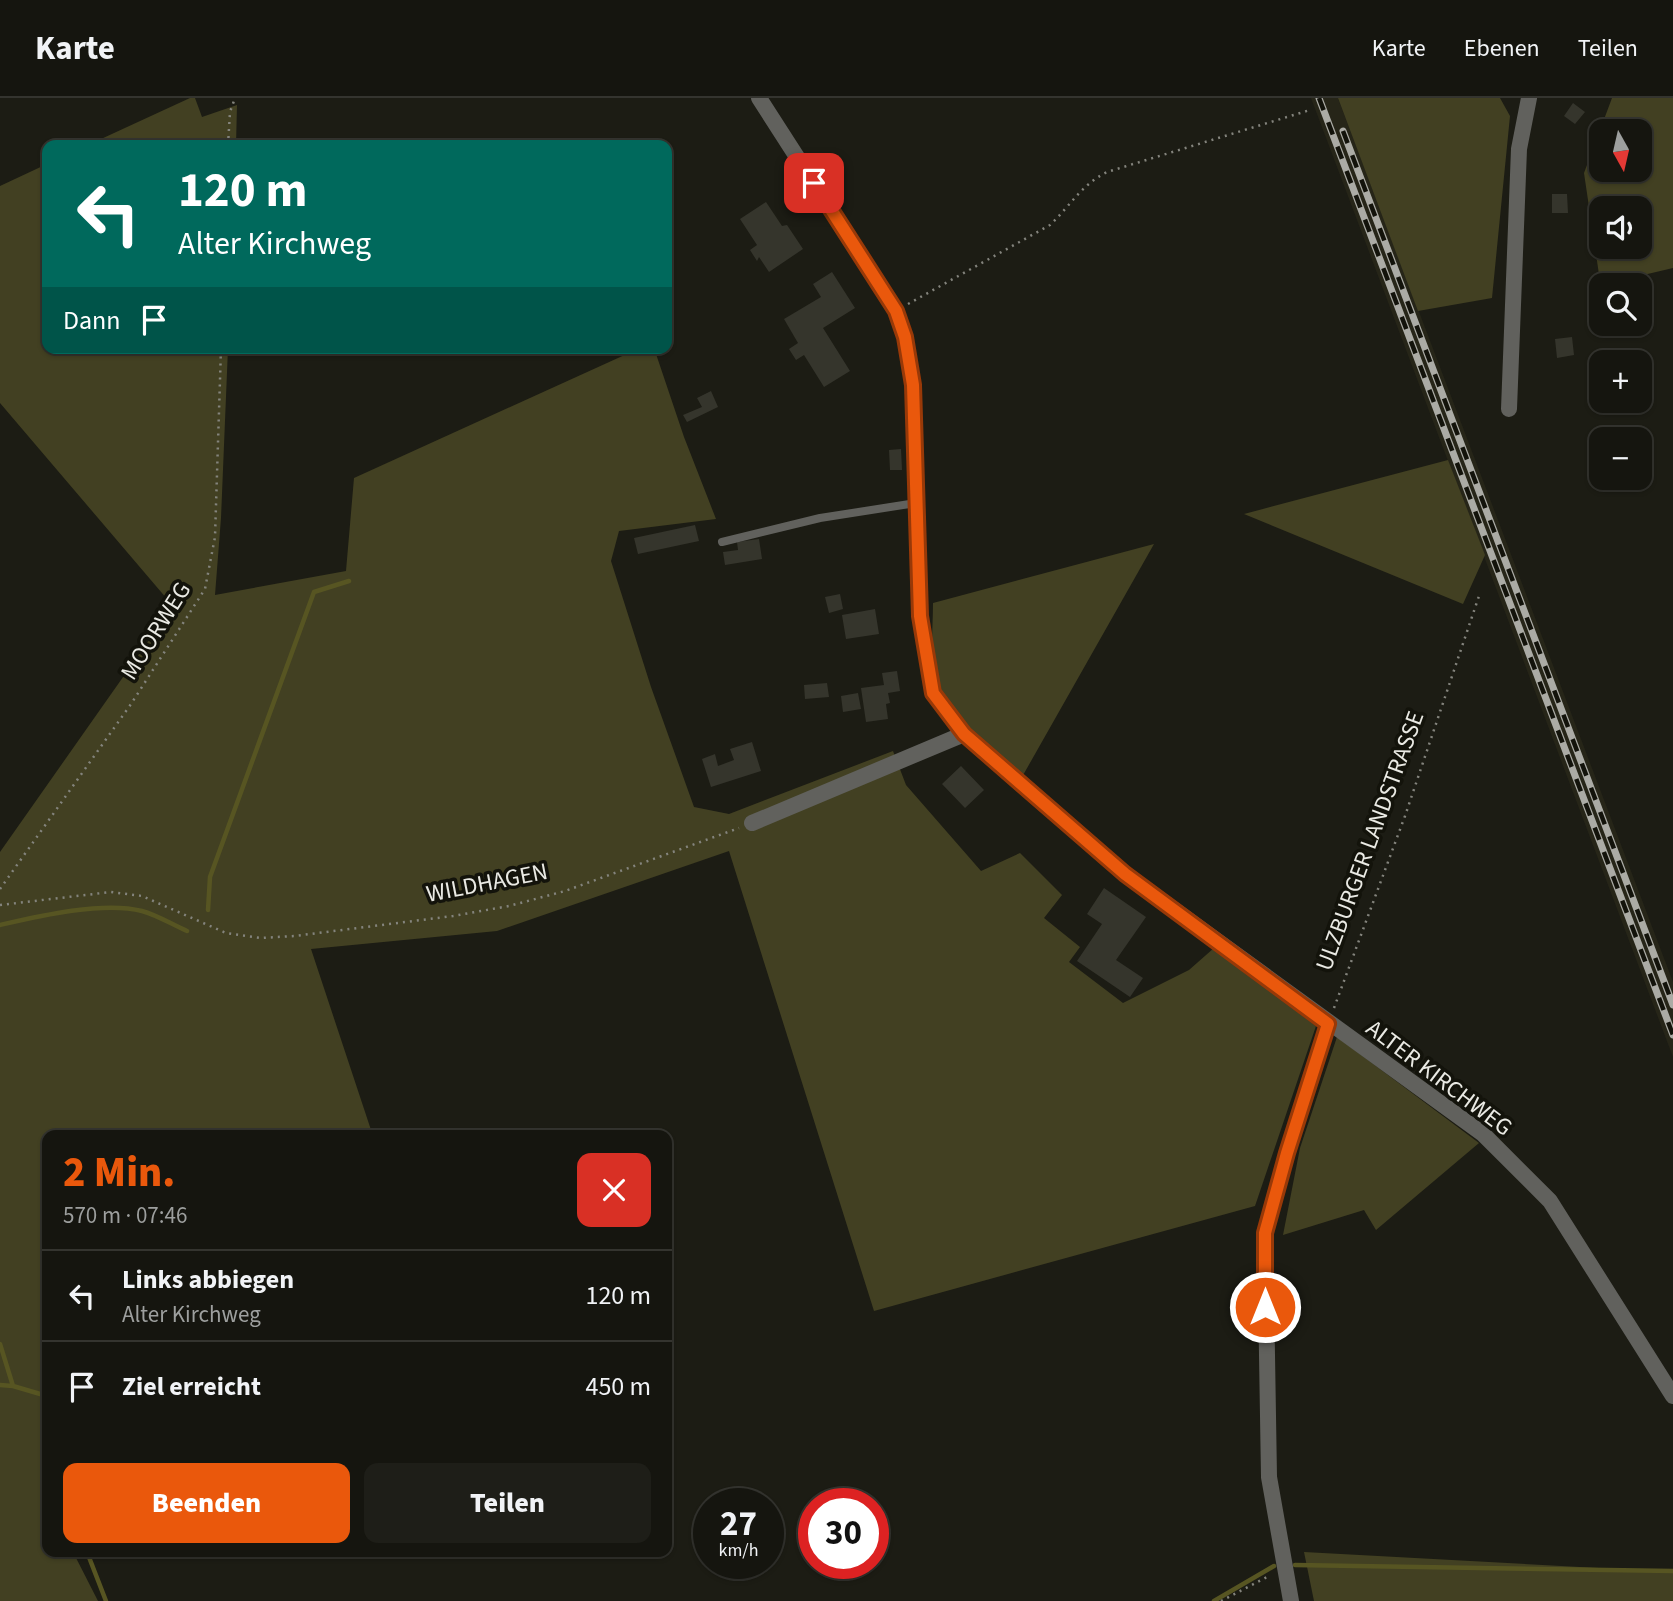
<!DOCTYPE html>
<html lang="de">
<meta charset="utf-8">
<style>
:root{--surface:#15150f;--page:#1e1e18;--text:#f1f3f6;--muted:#9d9f9e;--line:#34342f;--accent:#ea580c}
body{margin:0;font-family:"Source Sans 3",sans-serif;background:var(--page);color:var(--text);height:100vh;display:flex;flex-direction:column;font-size:26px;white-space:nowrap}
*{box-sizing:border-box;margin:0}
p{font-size:23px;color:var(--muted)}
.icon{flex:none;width:38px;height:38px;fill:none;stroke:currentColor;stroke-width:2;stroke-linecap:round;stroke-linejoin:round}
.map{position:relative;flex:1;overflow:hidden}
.sheet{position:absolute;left:42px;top:1032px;width:630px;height:427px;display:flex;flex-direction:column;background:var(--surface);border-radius:14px;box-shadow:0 2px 5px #0004,0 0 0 2px var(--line)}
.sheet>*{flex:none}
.guide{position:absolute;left:42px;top:42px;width:630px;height:214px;border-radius:14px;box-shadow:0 2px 5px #0004,0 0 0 2px var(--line);background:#00695c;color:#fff;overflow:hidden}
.needle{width:46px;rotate:172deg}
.tools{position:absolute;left:1589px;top:21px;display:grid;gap:14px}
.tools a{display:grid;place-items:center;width:63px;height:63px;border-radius:14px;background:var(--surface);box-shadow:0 2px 5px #0004,0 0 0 2px var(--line);font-size:35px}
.speed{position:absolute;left:693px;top:1390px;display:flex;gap:14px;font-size:35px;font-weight:700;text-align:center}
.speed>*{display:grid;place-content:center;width:91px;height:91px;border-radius:50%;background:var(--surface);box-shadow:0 2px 5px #0004,0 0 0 2px var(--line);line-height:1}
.speed small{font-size:18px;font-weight:400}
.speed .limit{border:10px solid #d22;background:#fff;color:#111}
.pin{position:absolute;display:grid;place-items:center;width:60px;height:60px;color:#fff;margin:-30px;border-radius:14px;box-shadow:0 4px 10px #0006}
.me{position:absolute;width:77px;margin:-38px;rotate:0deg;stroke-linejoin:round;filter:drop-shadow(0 0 5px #0008)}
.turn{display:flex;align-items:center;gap:24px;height:147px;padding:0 21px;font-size:32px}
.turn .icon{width:91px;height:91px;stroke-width:2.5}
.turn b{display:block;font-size:49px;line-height:60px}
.then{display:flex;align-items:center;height:66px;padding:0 21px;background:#0003;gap:14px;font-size:26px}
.round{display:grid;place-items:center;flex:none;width:74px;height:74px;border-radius:14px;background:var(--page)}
.headline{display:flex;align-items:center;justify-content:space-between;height:119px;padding:0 21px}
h1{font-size:42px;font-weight:800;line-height:52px;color:var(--accent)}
.action{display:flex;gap:14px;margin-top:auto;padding:14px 21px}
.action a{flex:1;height:80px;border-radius:14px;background:var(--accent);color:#fff;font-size:28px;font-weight:800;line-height:80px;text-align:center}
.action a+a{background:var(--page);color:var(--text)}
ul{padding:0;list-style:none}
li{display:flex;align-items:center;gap:21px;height:91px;padding:0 21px;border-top:2px solid var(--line)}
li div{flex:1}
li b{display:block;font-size:26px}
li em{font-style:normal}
header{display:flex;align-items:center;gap:42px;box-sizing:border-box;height:98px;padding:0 35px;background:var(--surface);border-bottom:2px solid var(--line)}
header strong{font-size:33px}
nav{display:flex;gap:38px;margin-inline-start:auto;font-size:24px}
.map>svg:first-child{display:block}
</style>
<header>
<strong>Karte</strong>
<nav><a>Karte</a><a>Ebenen</a><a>Teilen</a></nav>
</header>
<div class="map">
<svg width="1673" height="1503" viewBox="0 0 1673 1503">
<rect width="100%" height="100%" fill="#1c1c14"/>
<path fill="#262518" d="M1311,0H1338L1673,884V959Z"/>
<path fill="#424022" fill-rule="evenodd" d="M190,0H195L202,19L237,7L236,47H88Z
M1338,0H1500L1510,18L1492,200L1418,213Z
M1612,0H1673V170L1601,187V190L1584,75ZM1601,33H1640V72H1601ZM1601,110H1640V149H1601Z
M47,66V250H228L221,420L215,497L346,473L354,380L640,250H654L684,339L716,421L619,433L611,463L651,589L694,709L729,716L893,653L906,687L981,773L1020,755L1062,797L1044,820L1080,849L1069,864L1123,905L1189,872L1214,850L1316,928L1255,1108L874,1213L729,753L497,833L311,851L373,1038H47V1454H73L98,1503H0V754L173,508L0,305V88Z
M1448,362L1485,457L1463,506L1244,416Z
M1154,446L1022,679C988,649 939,614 933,565C931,545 933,524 933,505Z
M1337,939L1479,1045L1376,1132L1364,1112L1283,1137L1300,1050Z
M1304,1454L1636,1472L1673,1471V1503H1314Z"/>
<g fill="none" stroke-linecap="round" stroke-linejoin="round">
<path stroke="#575522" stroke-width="4.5" d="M208,812L210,779L314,494L349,483
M0,827C39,818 103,803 142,813C157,817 173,827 187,833
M0,1246L13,1288L0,1287
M13,1288L47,1298
M87,1454L106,1503
M1295,1467L1673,1473
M1214,1503L1274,1468"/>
</g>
<path fill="#35352c" d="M1573,5L1585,14L1575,26L1564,18Z
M1552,96H1567L1568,115H1552Z
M766,104L782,128L787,127L803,151L769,174L759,159L757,163L750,152L757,147L740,121Z
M832,174L855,210L823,230L850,273L824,289L804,257L796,262L789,251L798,245L784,221L821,199L813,186Z
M1572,239L1574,257L1557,260L1555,241Z
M711,293L718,309L687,324L683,317L702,309L697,300Z
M901,351L902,372H890L889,352Z
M695,427L699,443L638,456L634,440Z
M759,441L762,461L725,467L723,454L738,452L737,444Z
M840,496L843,511L829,515L825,499Z
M875,511L879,536L846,541L842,517Z
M897,573L900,593L888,595L890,605L886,606L888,621L866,624L861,590L884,587L882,575Z
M827,585L829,599L805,601L804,587Z
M858,595L861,611L843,614L841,598Z
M752,644L761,673L711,689L702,661L715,656L718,668L734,662L730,651Z
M961,668L984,692L965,710L942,686Z
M1104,790L1146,819L1116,862L1143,880L1130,899L1077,863L1102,826L1087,816Z"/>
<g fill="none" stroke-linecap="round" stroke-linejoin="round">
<path stroke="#84847d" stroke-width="2.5" stroke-dasharray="2 5" stroke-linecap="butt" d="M228,47L230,14L235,0
M908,206L1050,127C1071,107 1081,87 1107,74L1310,12
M0,791L131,606L205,491L215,439L221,250
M0,807L111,794L142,798L226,835L261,840L294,838L453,818L509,808L565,793L739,730
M1334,910L1405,718L1480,495
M1221,1503L1269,1478"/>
<path stroke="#61615d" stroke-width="8" d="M722,444L820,420L916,405"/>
<path stroke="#61615d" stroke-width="16" d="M759,0L896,213L905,239L913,287L920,518L933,595L964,636L1125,776L1483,1036L1550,1103L1673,1298
M1509,311L1519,51L1529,0
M752,725L964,636
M1291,1503L1269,1379L1265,1135L1287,1055L1328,926"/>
<g stroke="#ababa5" stroke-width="7">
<path id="rail" d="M1319,0L1673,937
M1343,33L1673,907"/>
</g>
<use href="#rail" stroke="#13130b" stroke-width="4.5" stroke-dasharray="13" stroke-linecap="butt"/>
</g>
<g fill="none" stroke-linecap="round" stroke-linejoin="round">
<g stroke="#983908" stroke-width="18">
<path id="route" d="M814,85L896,213L905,239L913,287L920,518L933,595L964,636L1125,776L1328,926L1287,1055L1265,1135V1209"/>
</g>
<use href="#route" stroke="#ea580c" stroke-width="12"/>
</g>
<g text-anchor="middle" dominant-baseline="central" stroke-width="7" stroke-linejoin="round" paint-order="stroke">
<g font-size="24" fill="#eaeae4" stroke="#13130b">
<text transform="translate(156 533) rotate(-58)">MOORWEG</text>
<text transform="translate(1370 743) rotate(-70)">ULZBURGER LANDSTRASSE</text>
<text transform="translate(487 785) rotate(-11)">WILDHAGEN</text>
<text transform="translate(1439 980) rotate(37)">ALTER KIRCHWEG</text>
</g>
</g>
</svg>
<div class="tools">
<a><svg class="needle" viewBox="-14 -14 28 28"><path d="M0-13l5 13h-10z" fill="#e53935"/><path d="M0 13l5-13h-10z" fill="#9d9f9e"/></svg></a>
<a><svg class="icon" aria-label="sound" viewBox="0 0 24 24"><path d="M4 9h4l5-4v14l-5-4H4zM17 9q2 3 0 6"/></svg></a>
<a><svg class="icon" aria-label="search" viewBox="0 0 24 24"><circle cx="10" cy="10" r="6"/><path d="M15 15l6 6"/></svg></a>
<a>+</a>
<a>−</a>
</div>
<div class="speed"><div>27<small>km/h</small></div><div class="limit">30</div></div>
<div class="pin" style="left:814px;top:85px;background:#d93025"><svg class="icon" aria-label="arrive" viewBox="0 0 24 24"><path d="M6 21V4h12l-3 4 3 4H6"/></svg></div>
<svg class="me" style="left:1265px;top:1209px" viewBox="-20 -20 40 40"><circle r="17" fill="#ea580c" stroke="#fff" stroke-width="3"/><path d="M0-11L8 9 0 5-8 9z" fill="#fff"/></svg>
<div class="guide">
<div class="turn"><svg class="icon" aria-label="left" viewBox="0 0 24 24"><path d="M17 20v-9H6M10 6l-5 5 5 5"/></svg><div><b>120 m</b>Alter Kirchweg</div></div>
<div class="then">Dann<svg class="icon" aria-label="arrive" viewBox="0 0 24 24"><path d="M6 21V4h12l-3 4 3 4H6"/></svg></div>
</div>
<section class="sheet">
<div class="headline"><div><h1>2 Min.</h1><p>570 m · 07:46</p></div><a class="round" style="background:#d93025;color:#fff"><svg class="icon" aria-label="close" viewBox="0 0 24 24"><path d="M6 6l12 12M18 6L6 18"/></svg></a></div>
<ul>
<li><svg class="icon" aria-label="left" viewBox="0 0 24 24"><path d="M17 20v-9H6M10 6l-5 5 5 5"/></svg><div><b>Links abbiegen</b><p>Alter Kirchweg</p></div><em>120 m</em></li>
<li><svg class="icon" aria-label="arrive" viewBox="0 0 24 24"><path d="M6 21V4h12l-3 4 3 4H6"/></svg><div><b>Ziel erreicht</b></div><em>450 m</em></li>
</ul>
<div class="action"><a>Beenden</a><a>Teilen</a></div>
</section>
</div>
